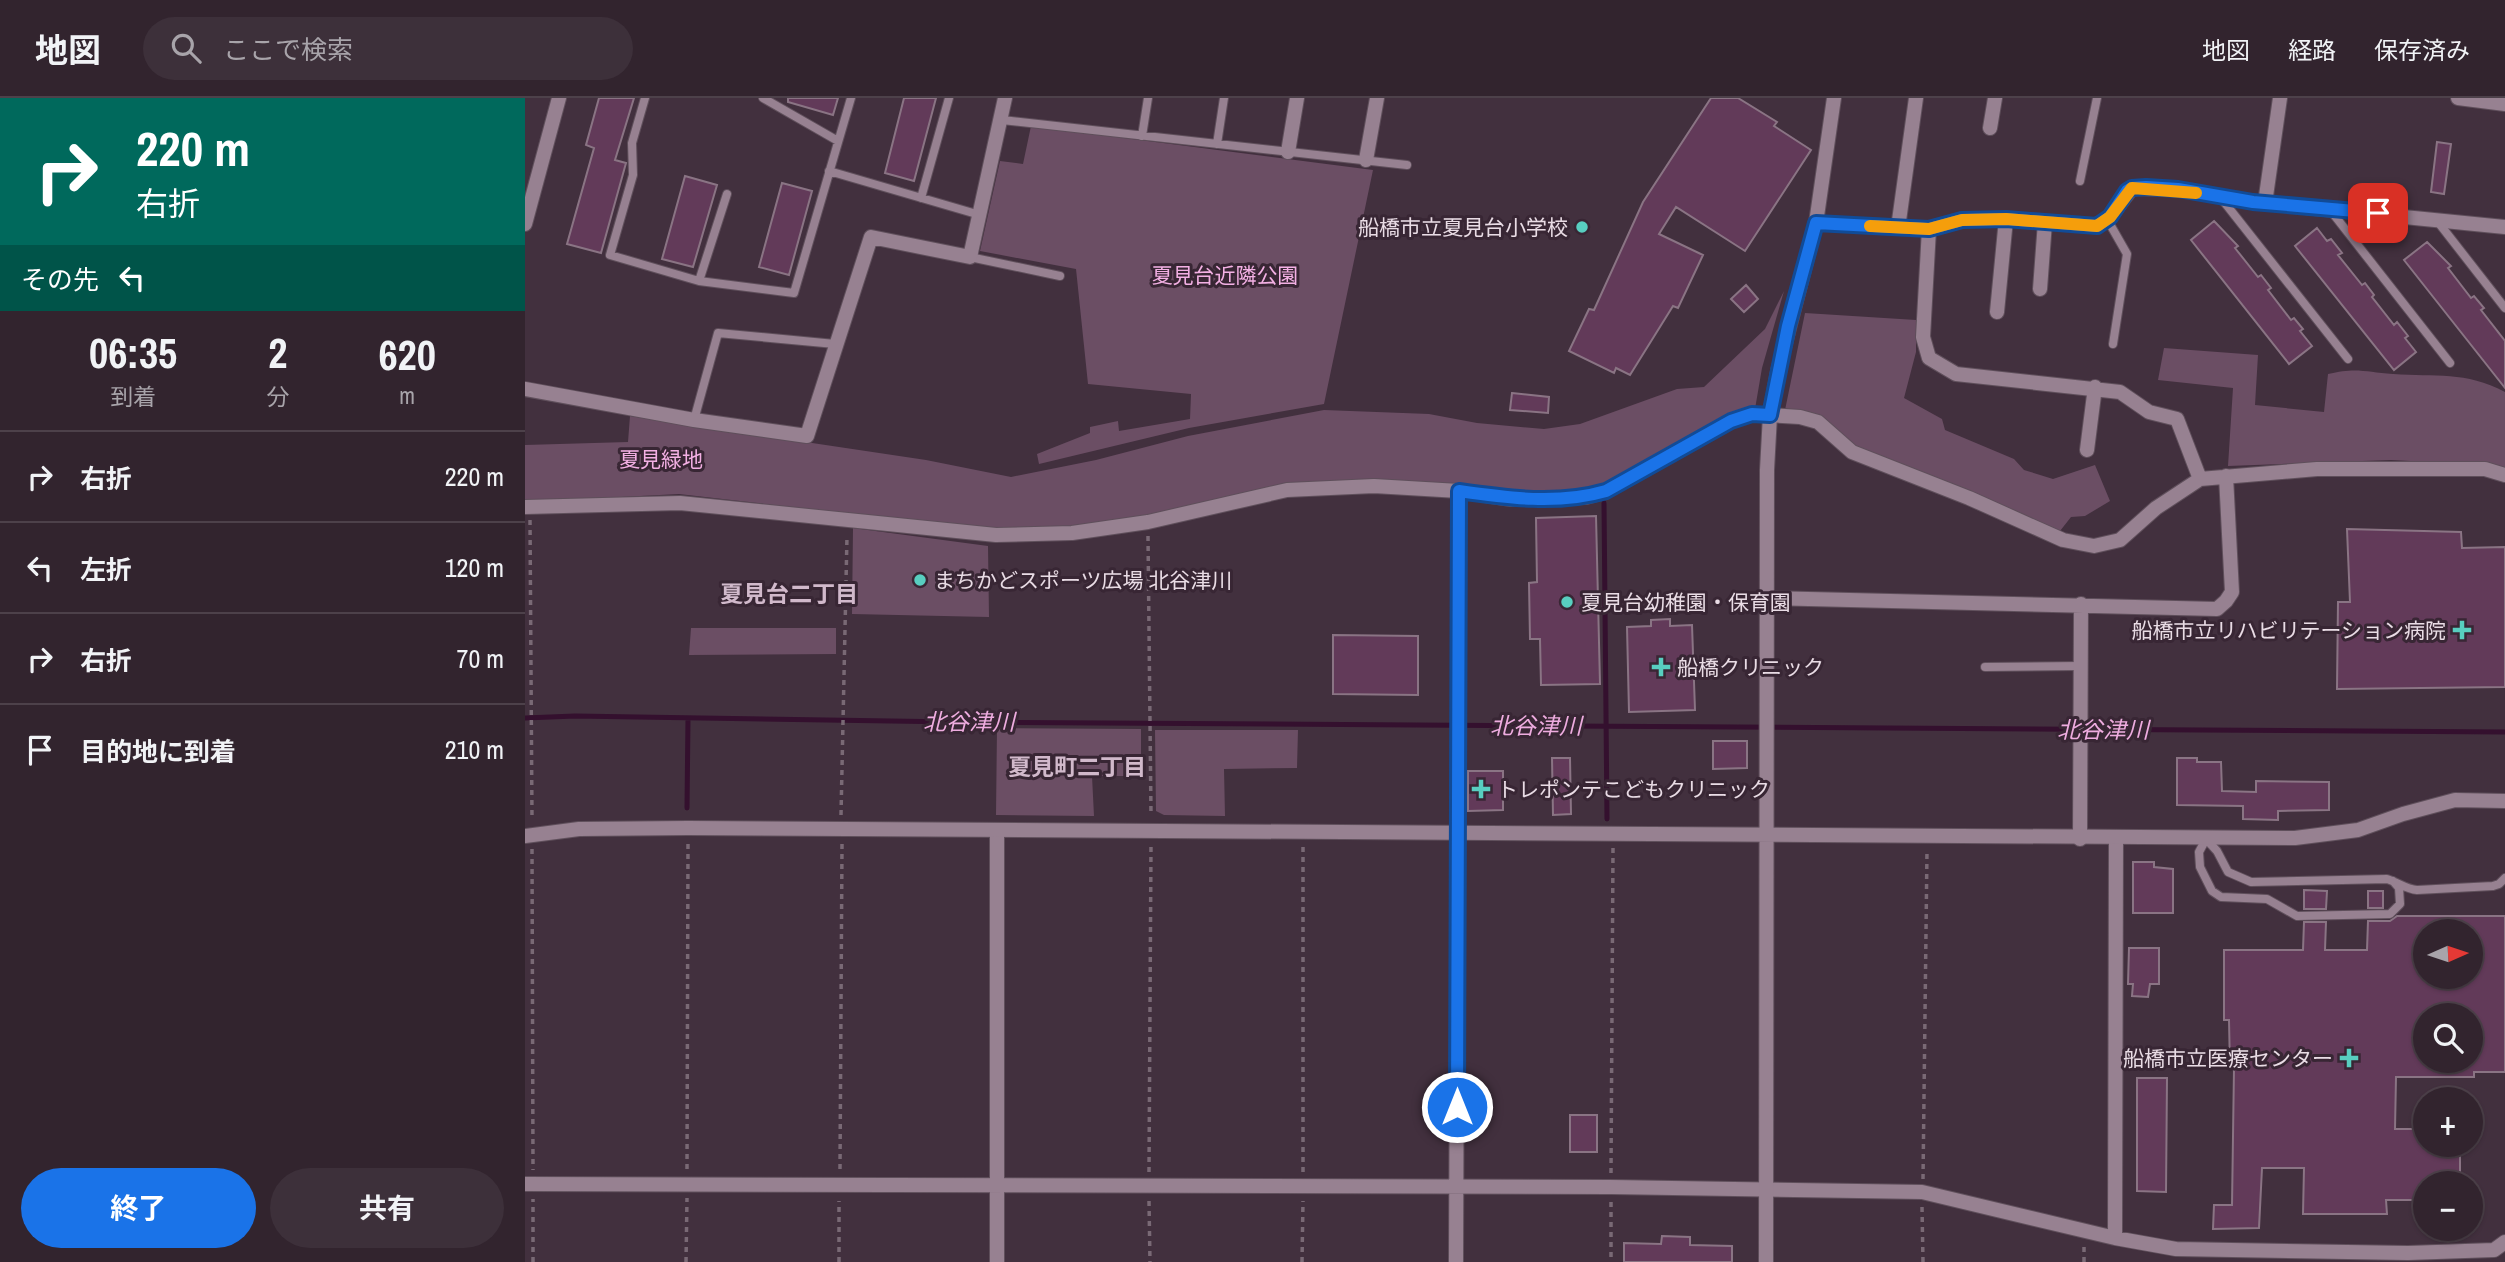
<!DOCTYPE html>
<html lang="ja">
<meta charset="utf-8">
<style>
:root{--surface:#32242e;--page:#3d303a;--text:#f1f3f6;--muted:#a8a4aa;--line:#4d414a;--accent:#1a73e8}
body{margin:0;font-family:"Archivo Narrow","Noto Sans JP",sans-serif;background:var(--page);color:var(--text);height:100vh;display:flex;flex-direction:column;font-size:26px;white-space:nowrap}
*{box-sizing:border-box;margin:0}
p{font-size:23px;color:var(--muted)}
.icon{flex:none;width:38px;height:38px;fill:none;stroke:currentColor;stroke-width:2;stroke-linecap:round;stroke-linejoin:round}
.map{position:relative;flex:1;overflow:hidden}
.sheet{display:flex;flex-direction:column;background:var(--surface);width:525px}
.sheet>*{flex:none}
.banner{background:#00695c;color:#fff;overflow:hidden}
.needle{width:46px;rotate:87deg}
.tools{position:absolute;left:1888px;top:821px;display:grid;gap:14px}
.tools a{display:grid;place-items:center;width:70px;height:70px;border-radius:50%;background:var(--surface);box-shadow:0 2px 5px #0004,0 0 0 2px var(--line);font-size:35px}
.pin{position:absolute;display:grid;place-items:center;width:60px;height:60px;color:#fff;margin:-30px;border-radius:14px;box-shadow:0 4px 10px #0006}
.me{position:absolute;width:77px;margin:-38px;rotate:0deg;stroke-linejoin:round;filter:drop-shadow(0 0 5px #0008)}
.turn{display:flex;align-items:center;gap:24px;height:147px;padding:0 21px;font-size:32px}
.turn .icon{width:91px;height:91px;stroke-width:2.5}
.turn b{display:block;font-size:49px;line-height:60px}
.then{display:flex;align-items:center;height:66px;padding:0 21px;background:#0003;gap:14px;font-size:26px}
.eta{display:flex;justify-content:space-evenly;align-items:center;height:119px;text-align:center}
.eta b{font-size:42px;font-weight:700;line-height:49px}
.action{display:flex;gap:14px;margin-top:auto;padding:14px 21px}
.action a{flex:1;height:80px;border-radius:42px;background:var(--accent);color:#fff;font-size:28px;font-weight:700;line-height:80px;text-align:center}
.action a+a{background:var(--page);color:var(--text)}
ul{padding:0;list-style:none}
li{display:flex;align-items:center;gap:21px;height:91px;padding:0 21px;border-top:2px solid var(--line)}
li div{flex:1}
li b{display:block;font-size:26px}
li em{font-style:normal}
header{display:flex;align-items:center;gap:42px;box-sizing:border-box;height:98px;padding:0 35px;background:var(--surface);border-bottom:2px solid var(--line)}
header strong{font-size:33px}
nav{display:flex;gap:38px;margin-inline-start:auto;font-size:24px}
.search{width:490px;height:63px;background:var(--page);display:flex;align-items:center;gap:18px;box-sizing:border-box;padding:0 24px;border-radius:38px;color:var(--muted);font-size:26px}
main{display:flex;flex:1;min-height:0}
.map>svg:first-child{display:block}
</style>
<header>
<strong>地図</strong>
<div class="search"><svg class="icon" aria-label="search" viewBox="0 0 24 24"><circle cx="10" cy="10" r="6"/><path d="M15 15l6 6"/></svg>ここで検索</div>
<nav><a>地図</a><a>経路</a><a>保存済み</a></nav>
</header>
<main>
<section class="sheet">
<div class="banner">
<div class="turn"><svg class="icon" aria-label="right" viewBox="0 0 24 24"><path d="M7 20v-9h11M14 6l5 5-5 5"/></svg><div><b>220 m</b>右折</div></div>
<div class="then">その先<svg class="icon" aria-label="left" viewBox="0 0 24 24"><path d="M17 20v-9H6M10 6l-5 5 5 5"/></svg></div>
</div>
<div class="eta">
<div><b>06:35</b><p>到着</p></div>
<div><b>2</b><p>分</p></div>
<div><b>620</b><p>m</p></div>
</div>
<ul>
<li><svg class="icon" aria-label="right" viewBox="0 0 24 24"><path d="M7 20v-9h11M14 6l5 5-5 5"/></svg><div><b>右折</b></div><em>220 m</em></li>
<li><svg class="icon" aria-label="left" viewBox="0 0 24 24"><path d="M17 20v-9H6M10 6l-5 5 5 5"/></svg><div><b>左折</b></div><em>120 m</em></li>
<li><svg class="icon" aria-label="right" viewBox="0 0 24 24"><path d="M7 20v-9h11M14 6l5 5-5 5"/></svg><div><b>右折</b></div><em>70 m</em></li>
<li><svg class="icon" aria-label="arrive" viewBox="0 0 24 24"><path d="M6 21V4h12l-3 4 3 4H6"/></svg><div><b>目的地に到着</b></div><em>210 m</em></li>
</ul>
<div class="action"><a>終了</a><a>共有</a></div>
</section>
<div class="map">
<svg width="1980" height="1164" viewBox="0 0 1980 1164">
<rect width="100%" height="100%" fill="#42303e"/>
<path fill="#6b4e64" d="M506,28L848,72L799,306L664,330L514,366L512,356L565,335V329L593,323L594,333L665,321L666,296L563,286L551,171L455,153L475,63L498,66Z
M1259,193L1237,270L1230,311L1203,320L1078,386L1061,392L1037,395L848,382L547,431L473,433L154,396L0,404V347L103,344L105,318L401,362L486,379L571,362L663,338L799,312L904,316L952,325L1019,331L1055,326L1152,291L1179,289L1240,231Z
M1280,215L1391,222V254L1379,300L1417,321L1420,332L1489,361L1499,372L1528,381L1570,367L1585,403L1560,418L1546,419L1535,433L1332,350L1260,312Z
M1639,250L1733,257L1730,307L1799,314L1803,276C1831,269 1841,274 1868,276C1911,279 1940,273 1980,294V371L1962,367L1866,362L1703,368L1708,290L1633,282Z
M328,430L463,448L464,519L327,516Z
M166,530H311V556L164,557Z
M472,630L616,631V678H567L569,718L471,717Z
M630,632H773L772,670L699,671L700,718L639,717L631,713Z"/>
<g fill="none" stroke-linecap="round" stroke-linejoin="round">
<path stroke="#34102e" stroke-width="5" d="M1079,405L1082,721
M0,620L50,618L431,624L1980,634
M162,710L163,620"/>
</g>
<path fill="#623a59" stroke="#8a7484" stroke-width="2" fill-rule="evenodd" d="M74,0H109L90,62L101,65L76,155L42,146L69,50L61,47Z
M263,0H313L308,17L263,4Z
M379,0H411L389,83L360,75Z
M1186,0H1213L1252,24L1249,28L1286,52L1220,153L1151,109L1134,136L1178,157L1153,210L1148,208L1105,277L1091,270L1089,275L1044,253L1064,211L1069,212L1118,104Z
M1912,44L1926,46L1919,96L1906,94Z
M160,78L192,87L168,169L137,161Z
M257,85L287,93L264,177L234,169Z
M1689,123L1713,148L1710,150L1733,179L1736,177L1746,190L1743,192L1766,222L1769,220L1778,231L1775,233L1787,248L1764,266L1666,142Z
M1792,130L1802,143L1806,141L1817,155L1813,157L1837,187L1840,185L1849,197L1847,199L1869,227L1872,224L1883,238L1880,240L1891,254L1869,272L1770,148Z
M1902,144L1926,168L1923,170L1946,200L1949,198L1959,210L1956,212L1980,243V290L1879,162Z
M1221,187L1233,201L1219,214L1206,201Z
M987,295L1024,299L1023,315L985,312Z
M1071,418L1075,586L1016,587L1015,541H1005L1004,485L1012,484L1011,420Z
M1822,431L1936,434L1937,450L1980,449V589L1812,591L1813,504H1825Z
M1145,521V528L1167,527L1170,612L1104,614L1102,529L1126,528V522Z
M808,537L893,538V597L808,596Z
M1188,643H1222V670L1188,671Z
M1027,660H1045L1046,716L1028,717Z
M1652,660H1672V664H1696L1697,693L1731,694V683L1804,684V712L1753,713V722L1718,721V708L1652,707Z
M943,673H978V712L943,713Z
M1608,764H1629V769L1648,771V815H1608Z
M1779,792L1802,793L1801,811H1779Z
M1843,793H1858V810H1843Z
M1872,818H1980V974H1949V979H1871L1870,1031H1900V1046H1935V1085H1900V1102H1861L1862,1116H1778L1779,1070H1737L1734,1130L1688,1131L1689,1107H1707L1709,970H1705L1704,922H1699V852H1778L1779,824H1801L1800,852H1842L1843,823H1865ZM1900,833H1946V878H1900ZM1900,917H1946V962H1900Z
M1604,850H1634V886H1625L1623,899L1607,898L1608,886H1603Z
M1612,980H1642L1641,1094L1612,1093Z
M1045,1017H1072V1054H1045Z
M1137,1138L1165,1139V1147L1207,1148V1164H1099V1145L1136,1146Z"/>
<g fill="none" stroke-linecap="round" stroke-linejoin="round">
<g stroke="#5f4f5b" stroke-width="10">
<path id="service" d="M120,0L107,45L108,77L85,157L174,183L269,195L326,0
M238,0L313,43
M477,22L882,67
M617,38L623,0
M692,46L699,0
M304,73L455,117
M1555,83L1572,0
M396,100L424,0
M1696,100L1823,261
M1806,113L1925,265
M1582,121L1602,156L1588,246
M1913,124L1980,210
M445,159L535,178
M174,183L202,96
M169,322L193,235L310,246
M1460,569L1555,568
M1868,783L1874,790L1875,806L1865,816L1772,818L1742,801L1696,799L1687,793L1675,769L1674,754L1681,741L1692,753L1703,774L1726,784L1862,781C1872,784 1881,791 1892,792L1968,788L1974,786L1980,780"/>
</g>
<g stroke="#5f4f5b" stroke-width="16">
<path id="minor" d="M1933,0L1980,6
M1465,30L1470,0
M763,54L772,0
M841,62L852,0
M1740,105L1755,0
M1291,125L1404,131L1437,122L1481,121L1572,128L1585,119L1607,90L1653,91
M0,126L34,0
M1373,130L1391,0
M1404,131L1398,239L1404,260L1431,276L1595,294L1624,314L1652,321L1675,381
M1515,191L1520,124
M1472,214L1481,121
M0,291L169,322L282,338L346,139L445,159L480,0
M1562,352L1570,289
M0,409L155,405L471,437L547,435L623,424L762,392L849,388L934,393L986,401L1061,399L1081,393L1206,323L1227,316L1275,319L1293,324L1327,354L1444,400L1538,442L1569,448L1595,442L1631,410L1675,381L1792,371H1960L1980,377
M1242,500L1692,511L1701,503L1707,494L1701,378
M1555,741L1556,506
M0,1086L1086,1089L1397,1094L1590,1140L1651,1151L1883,1155L1969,1152L1980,1144
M1590,1140L1591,741
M472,1164V733
M931,1164L934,393"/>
</g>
<g stroke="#5f4f5b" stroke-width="16">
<path id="tertiary" d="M1653,91L1728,104L1980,129
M0,738L54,731L163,730L1770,740L1833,732L1878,716L1930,702L1980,703
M1241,1164L1242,372L1245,317L1253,273L1291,125L1309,0"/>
</g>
<path stroke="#796975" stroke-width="3.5" stroke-dasharray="5 5" stroke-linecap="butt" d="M5,422L7,722
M623,438L626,717
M316,717L322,438
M7,751L8,1072
M162,1071L163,746
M315,1071L317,746
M624,1074L626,746
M778,1074V749
M1086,1075L1088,750
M1398,1081L1402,752
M624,1103L625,1164
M1086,1104V1164
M1397,1109L1398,1164
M8,1164V1101
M161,1164L162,1100
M314,1164V1103
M777,1164L778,1103
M1559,1164V1149"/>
<use href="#service" stroke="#978191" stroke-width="8"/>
<use href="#minor" stroke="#978191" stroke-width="14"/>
<use href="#tertiary" stroke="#978191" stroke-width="14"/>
</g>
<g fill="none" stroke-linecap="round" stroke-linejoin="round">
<g stroke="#114b97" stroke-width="18">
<path id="route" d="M932,1009L934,393C983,400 1033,407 1081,393L1206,323L1227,316L1245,317L1263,228L1291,125L1404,131L1437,122L1481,121L1572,128L1585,119L1602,93L1607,90L1621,89L1653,91L1728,104L1853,115"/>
</g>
<use href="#route" stroke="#1a73e8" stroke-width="12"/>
<path stroke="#f59e0b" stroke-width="12" d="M1345,128L1404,131L1437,122L1481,121L1572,128L1585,119L1607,90L1671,95"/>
</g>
<g fill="#58cec0" stroke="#382634" stroke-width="2.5">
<circle cx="1057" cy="129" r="7"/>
<circle cx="395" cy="482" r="7"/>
<circle cx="1042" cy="504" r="7"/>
<path d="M1933.5 521.5h7v7h7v7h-7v7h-7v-7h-7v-7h7z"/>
<path d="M1132.5 558.5h7v7h7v7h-7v7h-7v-7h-7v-7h7z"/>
<path d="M952.5 680.5h7v7h7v7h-7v7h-7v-7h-7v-7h7z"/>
<path d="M1820.5 949.5h7v7h7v7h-7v7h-7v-7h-7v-7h7z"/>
</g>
<g text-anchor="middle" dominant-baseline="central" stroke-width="6" stroke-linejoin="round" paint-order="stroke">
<g font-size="21" fill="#e9dce5" stroke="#382634" text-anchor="start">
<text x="1043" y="129" text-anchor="end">船橋市立夏見台小学校</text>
<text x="409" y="482">まちかどスポーツ広場 北谷津川</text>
<text x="1056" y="504">夏見台幼稚園・保育園</text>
<text x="1921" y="532" text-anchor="end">船橋市立リハビリテーション病院</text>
<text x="1152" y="569">船橋クリニック</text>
<text x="972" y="691">トレポンテこどもクリニック</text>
<text x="1808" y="960" text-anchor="end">船橋市立医療センター</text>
</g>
<g font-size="21" fill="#f3b0e4" stroke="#382634">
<text x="700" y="177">夏見台近隣公園</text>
<text x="136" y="361">夏見緑地</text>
</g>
<g font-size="23" font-weight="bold" fill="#d1b9cb" stroke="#382634">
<text x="264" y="495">夏見台二丁目</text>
<text x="552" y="668">夏見町二丁目</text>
</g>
<g font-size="23" font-style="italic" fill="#eeacdf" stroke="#382634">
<text x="444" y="623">北谷津川</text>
<text x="1011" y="627">北谷津川</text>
<text x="1578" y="631">北谷津川</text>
</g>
</g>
</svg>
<div class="tools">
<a><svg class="needle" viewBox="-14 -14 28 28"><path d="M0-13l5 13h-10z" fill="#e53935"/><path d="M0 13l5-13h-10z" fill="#a8a4aa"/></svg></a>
<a><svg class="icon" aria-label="search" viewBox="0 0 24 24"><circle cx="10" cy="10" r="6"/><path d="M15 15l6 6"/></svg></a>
<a>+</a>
<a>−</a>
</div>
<div class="pin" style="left:1853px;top:115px;background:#d93025"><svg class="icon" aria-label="arrive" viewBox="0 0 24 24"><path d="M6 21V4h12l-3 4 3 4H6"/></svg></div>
<svg class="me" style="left:932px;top:1009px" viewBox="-20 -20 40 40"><circle r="17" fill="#1a73e8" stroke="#fff" stroke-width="3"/><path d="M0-11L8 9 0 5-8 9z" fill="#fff"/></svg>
</div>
</main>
